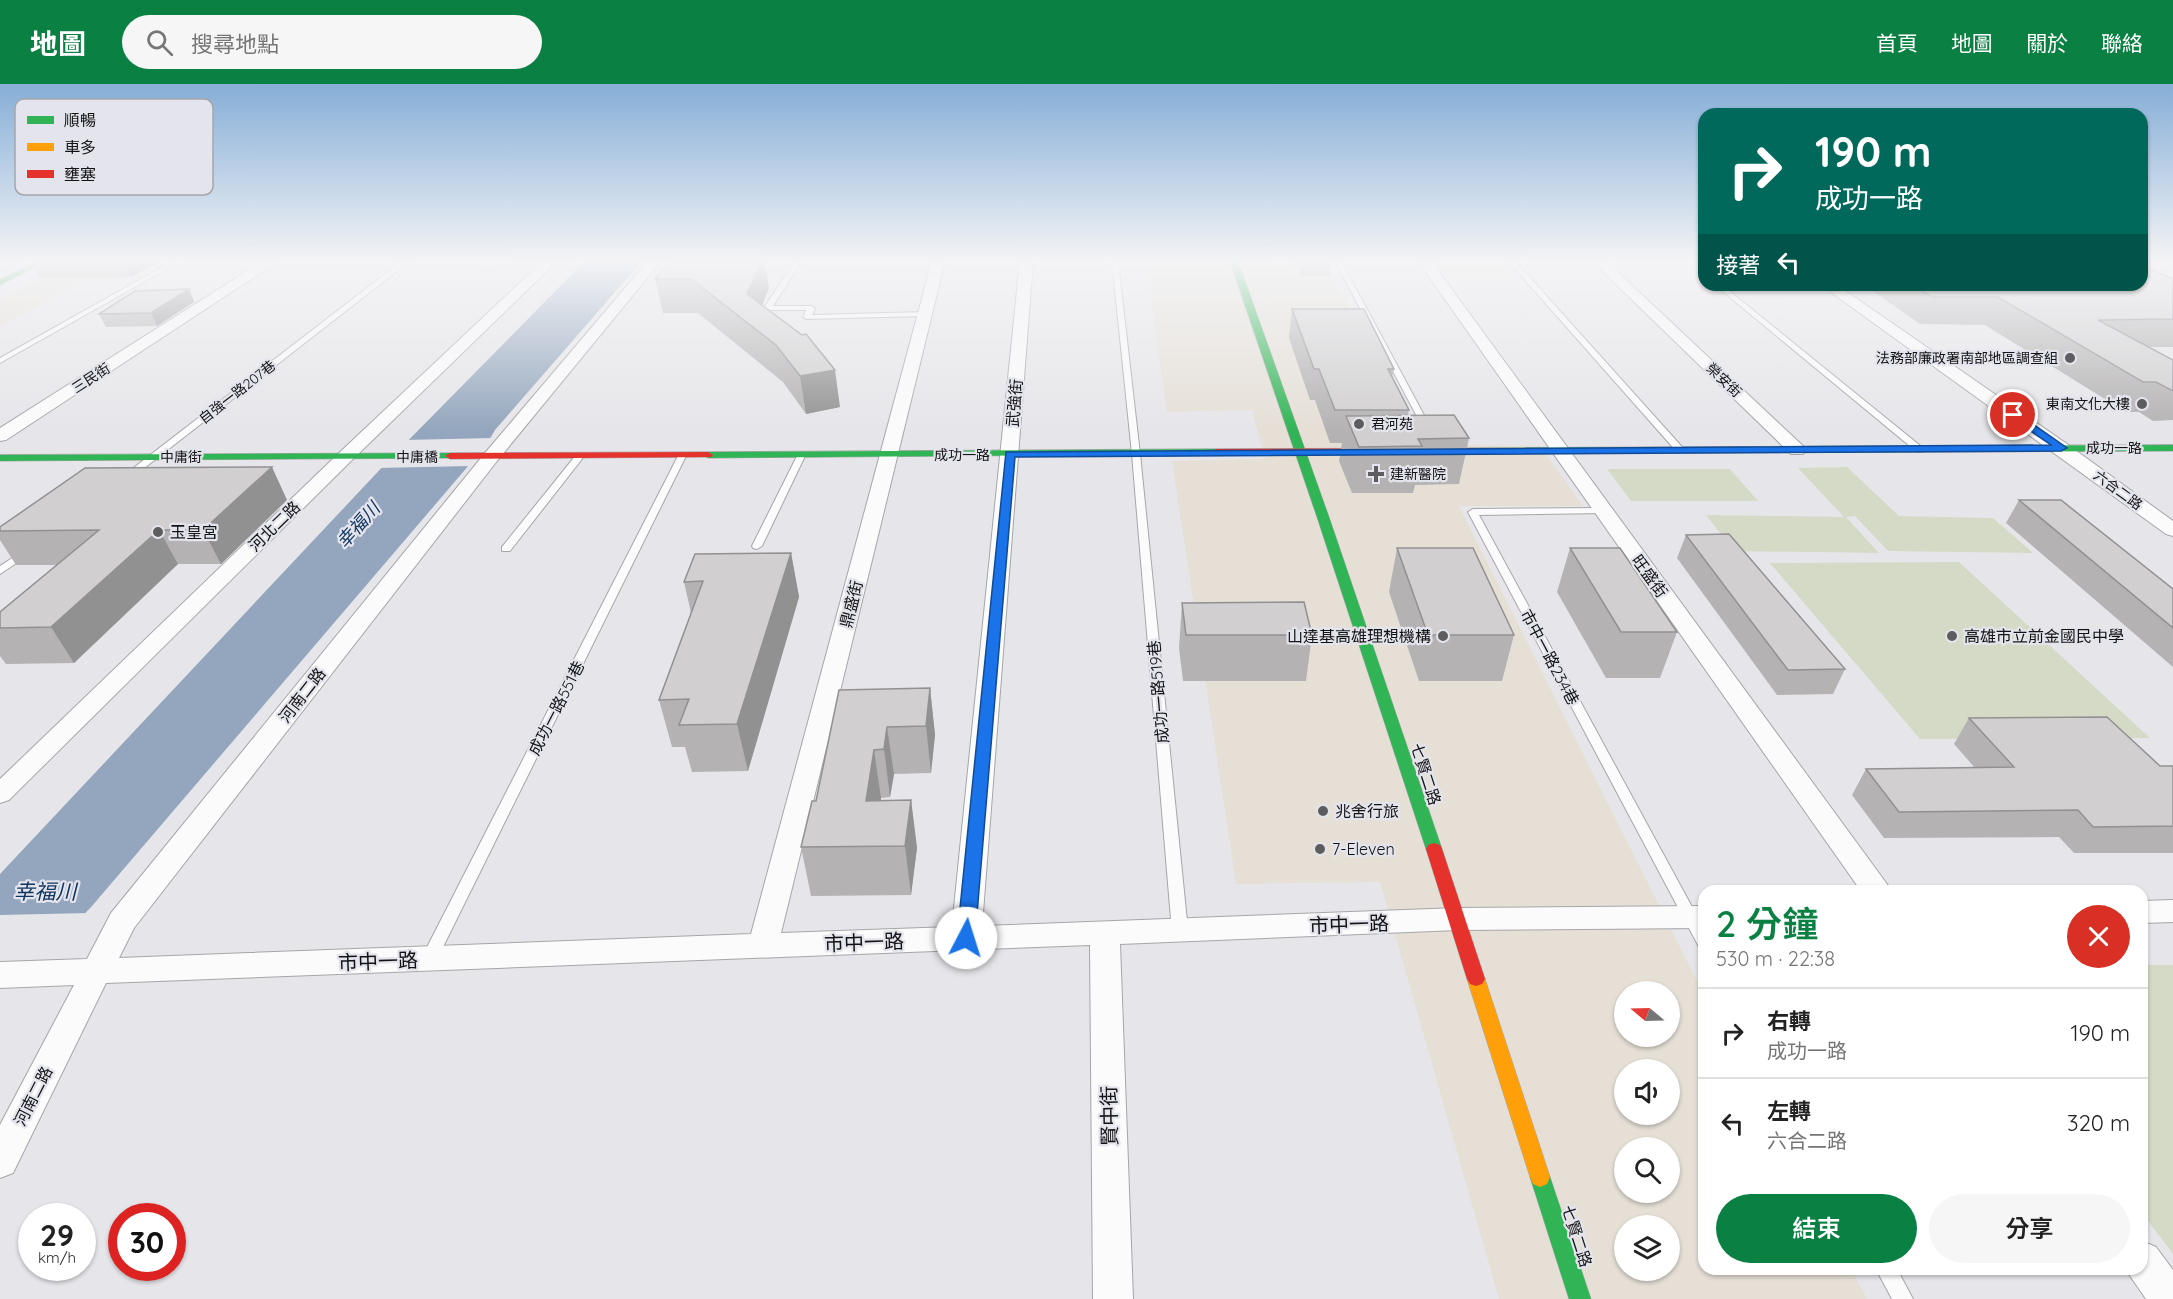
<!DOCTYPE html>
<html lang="zh-TW">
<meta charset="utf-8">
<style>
:root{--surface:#fff;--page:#f6f6f6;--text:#222;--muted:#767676;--line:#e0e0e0;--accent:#0b8043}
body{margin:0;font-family:Quicksand,"Noto Sans TC",sans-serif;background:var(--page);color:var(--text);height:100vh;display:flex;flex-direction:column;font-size:22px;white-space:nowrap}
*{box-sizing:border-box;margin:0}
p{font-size:20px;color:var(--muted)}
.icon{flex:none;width:33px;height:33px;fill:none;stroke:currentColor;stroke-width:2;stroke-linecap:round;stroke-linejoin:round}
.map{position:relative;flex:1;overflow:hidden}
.sheet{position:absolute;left:1698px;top:801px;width:450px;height:390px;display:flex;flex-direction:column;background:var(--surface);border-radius:18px;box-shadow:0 2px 4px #0004}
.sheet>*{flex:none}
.hud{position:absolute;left:1698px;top:24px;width:450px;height:183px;border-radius:18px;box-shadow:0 2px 4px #0004;background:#00695c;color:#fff;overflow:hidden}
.needle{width:39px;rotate:289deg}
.tools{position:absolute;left:1614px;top:897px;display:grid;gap:12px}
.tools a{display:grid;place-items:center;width:66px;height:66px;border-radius:50%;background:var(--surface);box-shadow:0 2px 4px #0004;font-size:30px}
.speed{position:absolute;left:18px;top:1119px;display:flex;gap:12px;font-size:30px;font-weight:700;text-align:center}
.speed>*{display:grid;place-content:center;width:78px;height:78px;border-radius:50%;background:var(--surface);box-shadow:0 2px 4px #0004;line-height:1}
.speed small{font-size:15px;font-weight:400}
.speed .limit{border:9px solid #d22;background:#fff;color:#111}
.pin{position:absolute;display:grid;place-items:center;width:51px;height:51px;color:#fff;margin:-26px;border:3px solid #fff;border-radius:50%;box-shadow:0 2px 6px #0007}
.me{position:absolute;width:66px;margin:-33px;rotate:5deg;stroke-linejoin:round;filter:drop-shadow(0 0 4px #0008)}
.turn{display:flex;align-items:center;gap:21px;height:126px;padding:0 18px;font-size:27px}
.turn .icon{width:78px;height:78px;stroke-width:2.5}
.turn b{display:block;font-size:42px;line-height:51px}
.then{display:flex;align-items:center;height:57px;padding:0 18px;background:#0003;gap:12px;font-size:22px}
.round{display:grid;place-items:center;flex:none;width:63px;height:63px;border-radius:32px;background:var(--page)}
.headline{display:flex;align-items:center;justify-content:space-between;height:102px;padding:0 18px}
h1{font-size:36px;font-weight:600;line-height:45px;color:var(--accent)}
.action{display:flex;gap:12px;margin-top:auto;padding:12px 18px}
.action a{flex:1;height:69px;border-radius:36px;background:var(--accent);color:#fff;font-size:24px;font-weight:600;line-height:69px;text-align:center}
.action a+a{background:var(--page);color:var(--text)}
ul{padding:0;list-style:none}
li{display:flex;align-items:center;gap:18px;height:90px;padding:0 18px;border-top:2px solid var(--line)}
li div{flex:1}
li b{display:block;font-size:22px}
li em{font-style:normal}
header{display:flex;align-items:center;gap:36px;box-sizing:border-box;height:84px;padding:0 30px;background:var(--accent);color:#fff}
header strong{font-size:28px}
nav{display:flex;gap:33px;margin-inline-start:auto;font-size:21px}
.search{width:420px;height:54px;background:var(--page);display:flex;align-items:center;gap:15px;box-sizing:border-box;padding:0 21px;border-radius:33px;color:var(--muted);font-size:22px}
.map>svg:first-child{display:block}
</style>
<header>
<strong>地圖</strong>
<div class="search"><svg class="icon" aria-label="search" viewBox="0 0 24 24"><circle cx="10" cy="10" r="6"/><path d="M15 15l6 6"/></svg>搜尋地點</div>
<nav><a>首頁</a><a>地圖</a><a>關於</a><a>聯絡</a></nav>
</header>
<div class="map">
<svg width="2173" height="1215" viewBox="0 0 2173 1215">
<rect width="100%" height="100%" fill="#e6e6ea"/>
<path fill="#e5dfd6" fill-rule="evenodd" d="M96,177H533L530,181L213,185L159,183L136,195L82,197L0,243V215L52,188Z
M1146,177H1327L1416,360L1540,362L1583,422H1459L1704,911V1185H1851L1867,1215H1499L1380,798L1236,800L1172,377L1265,375L1252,326L1167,328ZM1624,908H1670V952H1624ZM1624,986H1670V1030H1624ZM1624,1064H1670V1108H1624ZM1624,1142H1670V1186H1624Z
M1432,177H1704V181H1505L1514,192L1445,193Z"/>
<path fill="#d4dac6" d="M1847,383L1899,432H1892L1993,434L2033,469L1888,467L1855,432L1846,433L1879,469L1734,467L1706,431L1844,433L1798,384Z
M1607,385H1730L1758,417H1631Z
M1959,478L2150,654L1920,655L1770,479Z
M2142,881H2173V1170L2142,1129Z"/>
<path fill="#93a6bd" d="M585,177H642L495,346L487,360L92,822L40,877L0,948V790L387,378Z"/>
<path fill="#e6e6ea" d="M493,354L471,382L377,384L404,356Z
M89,829L42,879L0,951V831Z"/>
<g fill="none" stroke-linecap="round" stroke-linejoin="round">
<g stroke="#a6a6a9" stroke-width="2">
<path id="lane" d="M173,177H181L0,279V274Z
M402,177H410L129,396H123V392Z
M795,177H802L773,222H811L815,224L812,231L925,228L929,230L925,232L807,235L803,233L806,226H765L764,224Z
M1112,177H1118L1140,370L1188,847L1185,851L1180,853L1175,851L1172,847L1132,370Z
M1335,177H1341L1432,346L1431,348L1424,346Z
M1508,177H1515L1683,364V368H1677Z
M1687,177H1694L1704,186V191Z
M1715,201H1722L1923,364V368H1917Z
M682,369L686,372L437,875L434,879L429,881L424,879L421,875L678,372Z
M801,369L805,372L762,462L757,465L753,464L752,462L797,372Z
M579,370L582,371V375L510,467H502V463L576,371Z
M1603,424L1608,427L1606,429L1479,431L1704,845V865L1699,863L1468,428L1473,425Z
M26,465L30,466V470L0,490V482Z
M1876,1185H1897L1913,1215H1892Z"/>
</g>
<g stroke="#a6a6a9" stroke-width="2">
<path id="street" d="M263,177H279L6,356L0,357V344Z
M543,177H557L351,377L9,716L0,719V695L339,369Z
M648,177H661L497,377L134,844L119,874L751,850L932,177H945L781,849L952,843L1020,177H1033L982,842L1458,824L1704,822V844L1458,846L1120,860L1133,1215H1093L1090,861L106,899L13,1089L0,1094V1041L74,901L0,904V878L87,875L111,829L485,369Z
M1418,177H1431L1892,807H1861Z
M1592,177H1606L1803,362L1806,366L1803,370H1791Z
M1821,201H1837L2067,360L2173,437V452L2166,450Z
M2173,816V838L2142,839V817Z
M2142,1157L2156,1163L2173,1186V1215H2146L2128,1189L2127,1185H2142Z"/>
</g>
<g stroke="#a6a6a9" stroke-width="1">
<path id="fast" d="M38,177H48L0,201V196Z
M1230,177H1238L1330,436L1442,765L1440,769H1428L1426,765L1318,436Z
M2173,361V367L1473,370L1468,367L1473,364Z
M1216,365L1221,368L1220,370L708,374L703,371L708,368Z
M450,369L454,370V374L0,377V371Z
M1540,1083L1547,1086L1550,1093L1591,1215H1569L1530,1093L1533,1086Z"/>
</g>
<g stroke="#a6a6a9" stroke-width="1">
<path id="slow" d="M1476,888L1482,890L1485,895L1550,1093L1547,1100L1540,1103L1533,1100L1530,1093L1467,895L1470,890Z"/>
</g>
<g stroke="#a6a6a9" stroke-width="1">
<path id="jam" d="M1473,364L1477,365V369L1216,371L1211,368L1216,365Z
M708,368L713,371L712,373L450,375L445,372L450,369Z
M1434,759L1440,761L1442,765L1485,895L1482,900L1476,902L1470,900L1467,895L1426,765L1428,761Z"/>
</g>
<use href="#lane" fill="#fbfbfc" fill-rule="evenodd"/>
<use href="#street" fill="#fbfbfc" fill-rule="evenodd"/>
<use href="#fast" fill="#30b455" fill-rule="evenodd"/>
<use href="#slow" fill="#ff9f0a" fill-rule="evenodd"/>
<use href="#jam" fill="#e5322d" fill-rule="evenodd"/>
</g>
<path fill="#b4b2b3" d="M32,177H160L131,193H40Z
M670,177L769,204L762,222L840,323L806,330L783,298L698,229H663L655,195Z
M1293,177H1330L1331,180L1330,192H1301Z
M2173,195V263H2149L2173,276V336L2153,337L2139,328H2126L1985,241L1920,240L1864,201H2142Z
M189,205L194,218L157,242L106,243L99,230Z
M1292,225L1394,285L1392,294L1409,326L1408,331L1469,354L1459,400L1415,401L1413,409H1352L1339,377L1342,359H1330L1315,316H1310L1289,254Z
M287,416L221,480H178L74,579L6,580L0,572V528L57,481H16L0,456V443Z
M2019,416L2173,505V583L2006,439Z
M1686,451L1845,585L1833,610L1777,611L1677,474Z
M1397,464L1514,551L1502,597H1419L1389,508Z
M1570,464L1677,548L1660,594H1606L1557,508Z
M791,469L799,513L748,687L692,688L685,663H672L659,616L691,529L684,498Z
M1182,519L1312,551L1306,597H1183L1179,564Z
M930,604L935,651L931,689L894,690L890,713L881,714V716H911L917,764L911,811L811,812L801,763L816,717L839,606Z
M1969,634L2160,682H2173V769H2074L2059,753L1884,754L1852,711L1866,685L1975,684L1954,660Z"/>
<path fill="#929192" d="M123,177H160L131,193Z
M761,177H765L769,204L753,244L747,210Z
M189,205L194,218L157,242L151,229Z
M835,286L840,323L806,330L800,292Z
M272,383L287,416L221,480L203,446Z
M159,446L178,480L74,579L51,543Z
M791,469L799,513L748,687L737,640Z
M930,604L935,651L931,689L926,642Z
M887,643L894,690L890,713L884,665Z
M874,666L881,714L874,762L866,717Z
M911,716L917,764L911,811L905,762Z"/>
<path fill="#d1cfd0" stroke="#929192" stroke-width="1.5" d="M670,177H761L747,210L802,251L806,250L835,286L800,292L776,261L691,195H655Z
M1301,177H1330L1331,180H1302Z
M2142,181L2173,195V235L2098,236L2173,276V306H2171L2156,298H2143L1998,213H1932L1913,201H2142Z
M189,205L151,229L99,230L135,207Z
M1292,225H1364L1394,285H1388L1409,326H1335L1319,285H1314Z
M1454,331L1469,354L1418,355L1422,362L1359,363L1346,332Z
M272,383L203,446H159L51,543L0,544V528L99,446L0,447V443L85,384Z
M2019,416H2061L2173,505V544Z
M1729,450L1845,585L1788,586L1686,451Z
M1397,464H1473L1514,551H1428Z
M1570,464H1620L1677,548H1621Z
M791,469L737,640L679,641L689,615L659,616L703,497L684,498L695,470Z
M1304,518L1312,551H1186L1182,519Z
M930,604L926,642L887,643L884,665L874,666L866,717L911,716L905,762L801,763L812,717H816L839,606Z
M2107,633L2160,682H2173V742L2093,743L2078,726L1899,728L1866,685L2014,683L1969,634Z"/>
<linearGradient id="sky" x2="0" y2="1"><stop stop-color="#86aed7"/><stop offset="0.51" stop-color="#f4f4f6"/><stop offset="1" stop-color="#f4f4f6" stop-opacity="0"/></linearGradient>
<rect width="2173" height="347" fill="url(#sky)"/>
<path fill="#1a73e8" stroke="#114b97" stroke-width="1.5" d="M2010,329H2017L2067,364L2061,367L1015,373L975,854L972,859L966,861L960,859L957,854L1006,368L2051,361L2010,333Z"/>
<g fill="#5d5d60" stroke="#e4e4ec" stroke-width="2">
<circle cx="2070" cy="274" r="6"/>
<circle cx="2142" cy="320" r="6"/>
<circle cx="1359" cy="340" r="6"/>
<path d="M1373 381h6v6h6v6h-6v6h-6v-6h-6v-6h6z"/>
<circle cx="158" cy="448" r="6"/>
<circle cx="1443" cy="552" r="6"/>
<circle cx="1952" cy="552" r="6"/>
<circle cx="1323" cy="727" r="6"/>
<circle cx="1320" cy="765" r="6"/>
</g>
<g text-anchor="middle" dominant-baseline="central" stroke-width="4.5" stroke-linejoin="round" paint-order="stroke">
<g font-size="14" fill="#131316" stroke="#e4e4ec" text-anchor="end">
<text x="2058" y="274">法務部廉政署南部地區調查組</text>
<text x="2130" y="320">東南文化大樓</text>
<text x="1371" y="340" text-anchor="start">君河苑</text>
<text x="1390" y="390" text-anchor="start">建新醫院</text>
</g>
<g font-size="14" fill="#131316" stroke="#e4e4ec">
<text transform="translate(91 294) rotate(-33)">三民街</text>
<text transform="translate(1724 296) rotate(43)">榮安街</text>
<text transform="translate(237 308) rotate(-38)">自強一路207巷</text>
<text x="2114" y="364">成功一路</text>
<text x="962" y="371">成功一路</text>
<text x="181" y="373">中庸街</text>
<text x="417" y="373">中庸橋</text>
<text transform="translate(2118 406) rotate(36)">六合二路</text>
</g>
<g font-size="16" fill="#131316" stroke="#e4e4ec">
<text transform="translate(1014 319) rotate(-85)">武強街</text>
<text transform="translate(274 442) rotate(-44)">河北二路</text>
<text transform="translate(1650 492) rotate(54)">旺盛街</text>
<text transform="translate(851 520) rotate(-76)">鼎盛街</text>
<text transform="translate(1550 573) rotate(62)">市中一路234巷</text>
<text transform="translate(1158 608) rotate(-95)">成功一路519巷</text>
<text transform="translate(302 611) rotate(-52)">河南二路</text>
<text transform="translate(556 624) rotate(-63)">成功一路551巷</text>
<text transform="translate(1426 690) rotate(72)">七賢二路</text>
<text transform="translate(33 1012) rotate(-63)">河南二路</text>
<text transform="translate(1577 1152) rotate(72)">七賢二路</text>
</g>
<g font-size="16" fill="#131316" stroke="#e4e4ec" text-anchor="start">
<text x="170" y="448">玉皇宮</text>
<text x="1431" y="552" text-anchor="end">山達基高雄理想機構</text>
<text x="1964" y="552">高雄市立前金國民中學</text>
<text x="1335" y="727">兆舍行旅</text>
<text x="1332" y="765">7-Eleven</text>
</g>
<g font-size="18" font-style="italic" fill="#0f3560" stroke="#e4e4ec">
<text transform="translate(358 441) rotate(-48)">幸福川</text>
</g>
<g font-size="20" fill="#131316" stroke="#e4e4ec">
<text transform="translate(1349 840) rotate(-2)">市中一路</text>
<text transform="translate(864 858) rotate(-2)">市中一路</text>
<text transform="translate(378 877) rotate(-2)">市中一路</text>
<text transform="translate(1109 1032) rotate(-91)">賢中街</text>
</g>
<g font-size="21" font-style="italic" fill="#0f3560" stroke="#e4e4ec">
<text x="45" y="807">幸福川</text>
</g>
</g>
<rect x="15" y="15" width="198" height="96" rx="9" fill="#e4e4ec" stroke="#a5a5ac" stroke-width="1.5"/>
<rect x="27" y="32" width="27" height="8" fill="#30b455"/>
<rect x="27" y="59" width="27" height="8" fill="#ff9f0a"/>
<rect x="27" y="86" width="27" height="8" fill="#e5322d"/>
<g font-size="16" fill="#131316">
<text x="64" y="42">順暢</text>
<text x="64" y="69">車多</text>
<text x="64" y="96">壅塞</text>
</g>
</svg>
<div class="tools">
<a><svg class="needle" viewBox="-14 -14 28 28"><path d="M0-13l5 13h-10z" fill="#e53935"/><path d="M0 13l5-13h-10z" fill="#767676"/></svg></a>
<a><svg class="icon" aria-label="sound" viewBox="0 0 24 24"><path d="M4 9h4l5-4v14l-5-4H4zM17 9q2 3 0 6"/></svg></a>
<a><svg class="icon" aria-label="search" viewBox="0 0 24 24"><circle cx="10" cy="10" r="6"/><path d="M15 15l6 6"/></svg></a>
<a><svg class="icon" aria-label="layers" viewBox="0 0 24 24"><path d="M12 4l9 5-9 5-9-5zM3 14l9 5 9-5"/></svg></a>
</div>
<div class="speed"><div>29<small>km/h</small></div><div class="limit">30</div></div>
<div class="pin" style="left:2013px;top:331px;background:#d93025"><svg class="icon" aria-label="arrive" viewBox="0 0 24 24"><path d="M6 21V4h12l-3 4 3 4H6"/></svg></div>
<svg class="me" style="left:966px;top:854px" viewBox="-20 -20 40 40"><circle r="19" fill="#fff"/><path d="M0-13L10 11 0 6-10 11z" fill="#1a73e8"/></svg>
<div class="hud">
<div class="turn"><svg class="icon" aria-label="right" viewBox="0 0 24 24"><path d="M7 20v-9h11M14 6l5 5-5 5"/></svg><div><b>190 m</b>成功一路</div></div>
<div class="then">接著<svg class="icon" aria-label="left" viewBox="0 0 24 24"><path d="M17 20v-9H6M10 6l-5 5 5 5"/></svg></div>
</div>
<section class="sheet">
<div class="headline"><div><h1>2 分鐘</h1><p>530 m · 22:38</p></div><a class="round" style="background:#d93025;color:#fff"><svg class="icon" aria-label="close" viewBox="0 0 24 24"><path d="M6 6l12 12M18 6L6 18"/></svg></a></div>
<ul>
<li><svg class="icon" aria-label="right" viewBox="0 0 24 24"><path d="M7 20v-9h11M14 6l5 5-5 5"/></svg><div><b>右轉</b><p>成功一路</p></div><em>190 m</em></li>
<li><svg class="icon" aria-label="left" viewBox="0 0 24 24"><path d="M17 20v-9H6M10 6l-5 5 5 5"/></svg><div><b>左轉</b><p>六合二路</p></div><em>320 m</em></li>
</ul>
<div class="action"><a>結束</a><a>分享</a></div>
</section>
</div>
